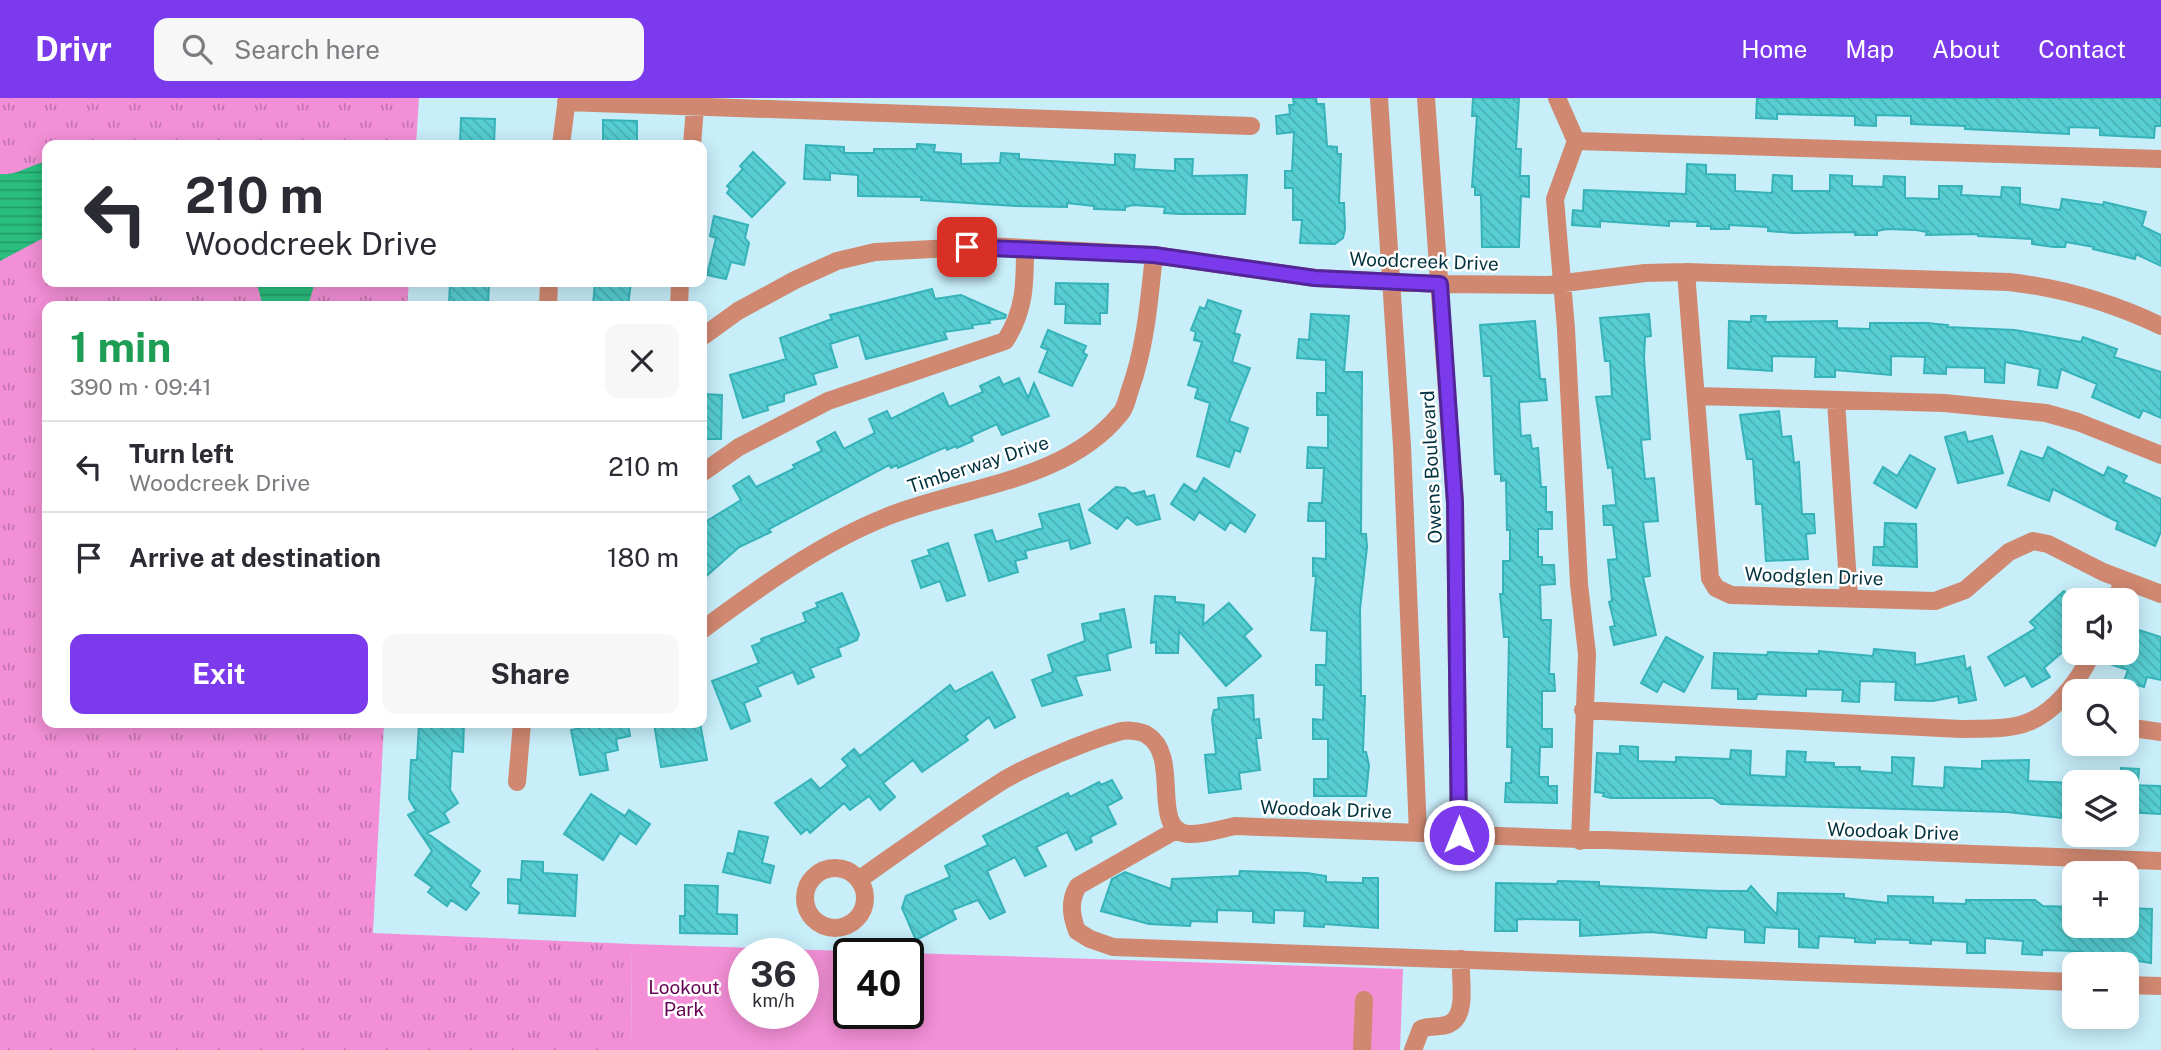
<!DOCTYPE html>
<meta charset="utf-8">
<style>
:root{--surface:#fff;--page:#f7f7f7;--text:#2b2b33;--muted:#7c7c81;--line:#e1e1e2;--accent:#7c3aed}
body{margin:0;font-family:"Public Sans",sans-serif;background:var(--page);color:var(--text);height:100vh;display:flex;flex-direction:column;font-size:26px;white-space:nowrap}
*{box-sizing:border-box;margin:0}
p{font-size:23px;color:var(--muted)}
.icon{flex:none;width:38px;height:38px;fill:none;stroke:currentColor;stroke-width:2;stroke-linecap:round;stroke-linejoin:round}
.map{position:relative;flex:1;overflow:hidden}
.details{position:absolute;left:42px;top:203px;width:665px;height:427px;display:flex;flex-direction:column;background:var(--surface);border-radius:14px;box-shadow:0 4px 18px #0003}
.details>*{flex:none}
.hud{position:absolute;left:42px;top:42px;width:665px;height:147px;border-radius:14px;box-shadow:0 4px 18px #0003;background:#fff;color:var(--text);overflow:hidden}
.tools{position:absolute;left:2062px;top:490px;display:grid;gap:14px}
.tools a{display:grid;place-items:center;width:77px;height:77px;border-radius:14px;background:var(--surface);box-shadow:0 4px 18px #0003;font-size:35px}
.speed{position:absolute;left:728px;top:840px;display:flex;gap:14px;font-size:35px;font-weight:700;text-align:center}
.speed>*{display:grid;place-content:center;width:91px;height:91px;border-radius:50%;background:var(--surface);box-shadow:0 4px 18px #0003;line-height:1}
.speed small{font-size:18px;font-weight:400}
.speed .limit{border:4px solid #111;border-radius:10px;background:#fff;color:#111}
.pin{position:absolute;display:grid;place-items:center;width:60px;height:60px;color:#fff;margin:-30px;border-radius:14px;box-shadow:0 4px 10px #0006}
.me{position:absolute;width:77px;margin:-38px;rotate:0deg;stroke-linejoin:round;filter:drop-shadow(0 0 5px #0008)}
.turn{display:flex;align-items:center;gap:24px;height:147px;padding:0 28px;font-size:32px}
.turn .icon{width:91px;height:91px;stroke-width:2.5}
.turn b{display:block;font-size:49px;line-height:60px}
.round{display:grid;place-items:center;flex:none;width:74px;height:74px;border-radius:14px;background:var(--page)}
.headline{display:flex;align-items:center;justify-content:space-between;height:119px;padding:0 28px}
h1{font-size:42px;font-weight:700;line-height:52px;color:#1e9e55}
.cta{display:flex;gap:14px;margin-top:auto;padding:14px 28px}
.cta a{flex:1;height:80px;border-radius:14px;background:var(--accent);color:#fff;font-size:28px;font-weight:700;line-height:80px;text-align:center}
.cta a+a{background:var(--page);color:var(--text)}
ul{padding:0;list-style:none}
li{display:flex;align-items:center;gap:21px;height:91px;padding:0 28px;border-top:2px solid var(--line)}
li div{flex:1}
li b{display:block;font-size:26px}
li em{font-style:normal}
header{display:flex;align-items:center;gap:42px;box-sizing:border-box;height:98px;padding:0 35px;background:var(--accent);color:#fff}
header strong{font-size:33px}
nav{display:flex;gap:38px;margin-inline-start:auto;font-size:24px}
.search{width:490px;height:63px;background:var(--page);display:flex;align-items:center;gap:18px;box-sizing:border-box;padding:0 24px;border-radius:14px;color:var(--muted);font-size:26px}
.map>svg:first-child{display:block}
</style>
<header>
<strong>Drivr</strong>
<div class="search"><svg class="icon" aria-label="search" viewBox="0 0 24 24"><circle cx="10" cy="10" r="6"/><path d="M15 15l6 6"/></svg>Search here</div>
<nav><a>Home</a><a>Map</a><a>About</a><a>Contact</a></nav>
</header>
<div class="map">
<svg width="2161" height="952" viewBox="0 0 2161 952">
<defs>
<pattern id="grass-tufts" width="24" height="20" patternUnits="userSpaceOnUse" patternTransform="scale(1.75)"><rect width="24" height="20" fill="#f38fd6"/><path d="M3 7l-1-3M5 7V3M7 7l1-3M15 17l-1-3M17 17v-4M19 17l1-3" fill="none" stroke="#c275af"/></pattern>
<pattern id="water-rules" width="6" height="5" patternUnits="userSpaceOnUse" patternTransform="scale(1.75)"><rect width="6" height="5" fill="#2bbf7e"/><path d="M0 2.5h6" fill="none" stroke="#229c69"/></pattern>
<pattern id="building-back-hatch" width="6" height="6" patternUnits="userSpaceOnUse" patternTransform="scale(1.75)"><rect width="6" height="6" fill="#56ced2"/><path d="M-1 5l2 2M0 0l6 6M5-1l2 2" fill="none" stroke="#49b1b5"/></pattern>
</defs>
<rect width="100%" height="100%" fill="#c8eefa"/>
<path fill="url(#grass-tufts)" d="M0,0H419L416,47H47V184H409L407,208H47V625H384L373,835L632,846L631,952H0Z"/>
<path fill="#f38fd6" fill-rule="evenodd" d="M632,846L1403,871L1400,952H631ZM744,856H803V915H744ZM849,856H908V915H849Z"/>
<path fill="url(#water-rules)" d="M47,64V138L0,163V76C19,78 29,66 47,64Z
M252,184H315L308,208H263L258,190Z"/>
<path fill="url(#building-back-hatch)" stroke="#35b3b8" stroke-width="2" d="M1293,0H1316L1317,6H1324L1327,48L1337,49V56H1341L1339,105H1344L1345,131L1343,140L1335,146L1300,145L1302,122H1293V90H1285V73H1292L1294,34L1277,36L1276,18L1290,16L1289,7H1294Z
M1473,0H1519L1516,51H1521L1520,78H1529V99L1521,98L1519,149H1482L1481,97H1475V89H1472L1477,18H1472Z
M1757,0H2161V28H2155L2154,40L2100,37V30L2069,29V36L1965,31V28L1911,26V18L1876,17V28L1855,27V18L1777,16V21L1756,20Z
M461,20L495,21L494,47H460Z
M603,22L637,23V47H603Z
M917,46L935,47L934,54L961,56V66L1000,65L1001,55L1019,56V61L1115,67V56L1135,57L1134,71L1175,73V61H1193L1192,78L1247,77L1245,116H1180L1164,115L1165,109L1133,107L1125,109V112L1094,111V108L1067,105V109L1016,108L921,102L922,99L858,98V77L830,75V82L804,81L806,47L844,49V55H874V51H917Z
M753,54L785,85L752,119L727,95L730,91L727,88L743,71L740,68Z
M1687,66L1706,67V76L1735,77V93L1772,95L1773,77L1792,78V93H1830V77L1852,78V88L1883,89L1884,78L1905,79V100L1939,101V88H1962L1961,97L2001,99L2002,89L2020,90V106L2060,112L2062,101L2103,107L2104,104L2146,114L2142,128L2161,137V168L2136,156L2135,161L2093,151L2094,149L2066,144L2065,149H2054L2032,146V141L1978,138V136L1926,137L1927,134L1916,132L1887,131L1877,133V137H1855V134L1794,135L1768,133V129L1729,127V131H1711V128H1697L1698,124L1669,123V128L1600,123V129L1572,127L1573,112L1583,113L1584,92L1686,96Z
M714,118L748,127L745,140L749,145L744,167L731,164L726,181L707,177L716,140L710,138Z
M450,184H489L488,208H449Z
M595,184H631L628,208H593Z
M1056,185L1108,186L1107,215H1100V226L1065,225L1066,206H1055Z
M932,191L935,201L961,197L1006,217L1005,220L989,222L990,225L972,227L973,230L944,234L947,241L866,261L859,237L830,246L837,269L813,276L816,286L784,296V303L767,308L768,312L743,320L730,277L786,261L780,240L832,221L830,217Z
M1208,202L1241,213L1234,235L1240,237L1232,264L1250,270L1229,323L1248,330L1240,354L1235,352L1229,369L1197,358L1210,305L1195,300L1198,290L1188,287L1202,244L1194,242L1196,234L1191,232L1200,209L1205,211Z
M1311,216L1349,218L1344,274H1362L1361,436H1366L1367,449L1360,511L1361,598H1365L1363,654H1366L1369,667L1366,698H1314V681H1328V641H1313V621L1323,622L1324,587H1316V567H1326L1327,533L1311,532L1316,478H1313V460L1326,461V423H1308L1309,405H1322L1324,370H1307L1308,349L1328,350V317H1317V295H1326V262L1297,260L1299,241L1309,242Z
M1649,216L1651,238L1645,239L1644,260L1650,341L1641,342L1645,381L1654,380L1658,423L1643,424L1650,478L1643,479L1656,537L1614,547L1610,529L1615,528L1609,504L1612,503L1608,462L1617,461L1613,427H1604L1603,408L1616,407L1612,369L1608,370L1596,299L1612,298L1610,263H1605L1600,220Z
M1751,218H1766L1765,224L1837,223V230L1870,231V225H1927L1948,227L1947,229L2015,232L2081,244L2083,239L2117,251L2114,259L2161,274V320L2143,312L2139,320L2092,299L2097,286L2061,271L2057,290L2038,287L2040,271L2005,264L2004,285L1985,284V270L1946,269V276L1924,275L1925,259L1891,258V277L1835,272V279H1815L1816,259L1772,258V273L1728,270L1729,223L1751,224Z
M1535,223L1540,281H1545L1547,302L1519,304L1521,338L1530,337L1532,351L1538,350L1541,389H1546V414H1552V431H1538V459H1542V467H1554L1555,486L1540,487L1541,522H1551L1549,576H1554L1555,593H1542V631H1552V649H1540L1539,679H1548V688H1557V705L1505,704L1506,685H1511L1512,649H1507L1509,539H1504L1500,496H1503V463H1510V432H1507L1506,382L1501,383V376H1495L1491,278H1484L1480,227Z
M1048,232L1086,248L1083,255L1087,257L1072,288L1039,274L1048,252L1041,249Z
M999,279L1003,287L1019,280L1028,300L1034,285L1049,318L1002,337L997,326L971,338L973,343L957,350L956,348L947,352L946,349L898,370L897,367L891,370L889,367L769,431L771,434L739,449L702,482V426L741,402L733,388L749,378L756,389L795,370L793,367L822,353L817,344L835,334L844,351L875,335L869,321L887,313L891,321L943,295L949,309L983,294L980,288Z
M702,296L722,297L721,341H703L702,338Z
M1779,313L1782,339L1791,338L1794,365L1799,364L1802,416H1814L1815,435L1806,436L1808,461L1766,463L1762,406H1756L1753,361H1747L1740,317Z
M1965,334L1968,344L1992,338L2003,375L1958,385L1945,339Z
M2048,349L2104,378L2108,369L2127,378L2123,384L2161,401V433L2155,448L2116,431L2118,424L2053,391L2049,403L2008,387L2021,353L2043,361Z
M1910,357L1935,371L1916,410L1874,385L1883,369L1897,378Z
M1204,380L1255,417L1245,434L1230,424L1225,432L1199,414L1194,422L1171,406L1184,386L1196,394Z
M1116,389L1125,390L1132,396L1144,393L1146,399L1154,397L1160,421L1137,427L1127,419L1117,431L1089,412Z
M1079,406L1090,445L1071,451L1069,442L1025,453L1027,460L1015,463L1018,474L989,483L975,437L992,432L996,444L1043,430L1039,416Z
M1885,425L1916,426L1917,469L1873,467L1874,449H1884Z
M948,445L965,497L947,503L940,483L921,490L912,463L930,457L928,452Z
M2064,493L2074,505V530L2067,536L2074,544L2044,570L2050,579L2032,589L2025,577L2005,588L1988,559L2036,530L2030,524Z
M842,495L859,536L857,542L838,550L841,558L810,570L814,579L798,586L793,574L757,589L761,598L744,605L750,623L731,631L712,583L759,565L752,548L762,544L761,541L806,524L803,515L818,509L816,505Z
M1155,498L1175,499V504L1204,507L1203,527L1229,505L1252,531L1244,538L1261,558L1226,588L1179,533L1178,555H1156V544L1151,545Z
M1124,511L1131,549L1107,556L1110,572L1075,578L1082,597L1042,608L1032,582L1053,574L1048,557L1085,543L1082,526L1101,522L1100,516Z
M2126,528L2161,539V582L2147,579L2144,589L2124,583L2128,572L2101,563L2103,555H2126Z
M1666,539L1703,559L1684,594L1663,583L1657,594L1641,585Z
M1874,551L1915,555V567L1964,558L1966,572L1970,569L1976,602L1959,605L1958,598L1933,603L1895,602L1896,584L1860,583L1859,604L1842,603L1843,592L1806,591V598L1757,596L1756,601H1738V591L1712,590L1714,555L1767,557L1768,554L1819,556V553L1873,558Z
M992,574L1015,619L995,630L989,619L965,638L968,642L922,674L913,662L883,685L895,699L880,712L869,698L850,712L844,705L810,735L807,731L801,736L775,705L811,681L820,691L848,668L842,661L854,651L860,658L950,587L955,594Z
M1253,597L1254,622L1259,621L1261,640H1256L1260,672L1239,675L1241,691L1209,695L1205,657L1216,656L1212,621L1214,612L1219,611L1218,600Z
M419,625H464L463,654L452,653L450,692L458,705L444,715L449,724L427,735L480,773L470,788L479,795L466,812L451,802L447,808L428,794L432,789L415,777L432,753L408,717L416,713L409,701L411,662H417Z
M606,625H628L630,638L616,641L618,652L605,655L608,672L580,677L571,632Z
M654,625H700L707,662L661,669Z
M1620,648L1638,649V663L1676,664V659L1730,661L1731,652L1751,653L1750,677L1786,679L1787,653L1806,654L1805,664L1834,665V669H1860V673L1892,675V659L1914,660L1912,688L1944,690L1945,669L1982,671V663L2029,662L2028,683L2074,685V716L2062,715V720L2007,714L1721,706L1713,700H1611L1603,698L1604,695L1595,694L1597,655L1620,656Z
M2121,670L2139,671L2138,684H2120Z
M1112,682L1122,700L1107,708L1116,726L1090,739L1092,744L1076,752L1067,734L1036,749L1046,768L1025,778L1015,759L987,773L1005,814L990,821L978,802L952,812L956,821L916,842L902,810L906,798L950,779L945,768L988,747L983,738L1068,695L1070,699L1099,684L1101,687Z
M2126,687L2161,688V716L2126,714Z
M591,696L625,718L629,712L650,726L636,746L620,735L603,762L564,736Z
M739,733L768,739L762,765L774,768L770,785L723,774L728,755L734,756Z
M522,763L543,764V775L577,777L575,818L519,815L520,806L508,805V781L521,782Z
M1240,773L1307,775L1326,778V784L1363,785V780H1378V830L1324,826V829L1304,828L1305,813L1274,812V825L1253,824V813L1217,812V824L1191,823L1190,828L1149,826L1101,813L1112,781L1125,774L1171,791L1172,781L1239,778Z
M1558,783L1599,784V788L1719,793H1747L1751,788L1777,817L1778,795L1844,796V800L1888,805V798L1933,799V805L1966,806V802H2035L2043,808L2074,809V828H2126V810L2152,811L2151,865L2075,853L2042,852V857L2022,856L2023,843L1985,840V855H1967V844L1931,842V846L1910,845V842L1875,841V845L1855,844V840L1819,838L1818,850L1799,849V831L1765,829L1764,845L1745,844V832L1707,829L1706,840L1651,834L1580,838V822L1517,821V833H1495L1496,785L1557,786Z
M685,787L718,788L717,816L737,817V836L680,835V818H685Z"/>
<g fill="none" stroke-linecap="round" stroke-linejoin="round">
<path stroke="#d08870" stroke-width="18" d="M1379,0L1402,348L1418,735
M1426,0L1455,405L1459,737
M1557,0L1576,43L1555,101L1566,231L1579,486L1587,556L1580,743
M566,4L1251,28
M1576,43L2161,61
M561,47L567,0
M692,47L695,9
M1686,174L1710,480L1716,490L1731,497L1935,503L1965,492L2009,454L2033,443L2048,446L2103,474L2161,496
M548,208L549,184
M679,208L680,184
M702,239L738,213L795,182L837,163L875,154L990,148L1154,157L1315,180L1440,186L1548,187L1645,175L1686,174L2009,184C2061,190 2113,205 2161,228
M1696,298L1944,305L2046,315L2078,324L2161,357
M1836,303L1849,500
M702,375L739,349L828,303L1005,243C1025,213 1025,185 1025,150
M2115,502L2124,482
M702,532C760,489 819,446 886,419C963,388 1065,384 1120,316C1126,310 1127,300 1130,292C1146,247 1149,203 1154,157
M1583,612L1961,631C1978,630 1998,632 2015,628C2050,622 2078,585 2092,555
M2126,629L2161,634
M517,684L522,625
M1176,732L1078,788C1069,803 1071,817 1077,833L1090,841L1113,849L2074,884
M805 800a30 30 0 1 1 60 0a30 30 0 1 1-60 0Z
M860,781C907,748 955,713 1004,682C1029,667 1094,640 1122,633C1128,632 1142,633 1147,637C1182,658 1149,732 1188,736C1202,737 1221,731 1235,728L2161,763
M2126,887L2161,888
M1362,952L1364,902
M1413,952L1421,931C1430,927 1440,930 1449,926C1469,917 1459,879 1461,861"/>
</g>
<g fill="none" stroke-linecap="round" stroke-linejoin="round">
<g stroke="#51269a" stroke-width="18">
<path id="route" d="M967,149L1154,157L1315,180L1440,186L1455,405L1459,737"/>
</g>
<use href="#route" stroke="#7c3aed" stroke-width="12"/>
</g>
<g text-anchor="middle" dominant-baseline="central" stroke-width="5" stroke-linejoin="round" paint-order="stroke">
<g font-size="19" fill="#00333f" stroke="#fff">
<text transform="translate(1424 163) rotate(2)">Woodcreek Drive</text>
<text transform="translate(978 366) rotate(-18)">Timberway Drive</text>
<text transform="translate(1431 369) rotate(-93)">Owens Boulevard</text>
<text transform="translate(1814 478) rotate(2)">Woodglen Drive</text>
<text transform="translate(1326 711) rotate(2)">Woodoak Drive</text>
<text transform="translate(1893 733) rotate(2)">Woodoak Drive</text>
</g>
<g font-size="19" fill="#640351" stroke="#fff">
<text x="684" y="889">Lookout<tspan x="684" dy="22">Park</tspan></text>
</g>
</g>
</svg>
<div class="tools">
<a><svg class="icon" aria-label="sound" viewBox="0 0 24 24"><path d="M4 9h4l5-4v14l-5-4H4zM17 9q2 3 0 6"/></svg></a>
<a><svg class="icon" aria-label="search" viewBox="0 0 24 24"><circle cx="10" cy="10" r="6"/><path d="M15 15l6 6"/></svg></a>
<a><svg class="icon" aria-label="layers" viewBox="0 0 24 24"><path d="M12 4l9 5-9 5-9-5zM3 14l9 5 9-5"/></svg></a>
<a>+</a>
<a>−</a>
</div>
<div class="speed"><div>36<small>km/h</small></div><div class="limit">40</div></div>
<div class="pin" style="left:967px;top:149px;background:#d93025"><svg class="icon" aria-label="arrive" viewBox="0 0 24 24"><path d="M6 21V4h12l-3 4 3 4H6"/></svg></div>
<svg class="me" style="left:1459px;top:737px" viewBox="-20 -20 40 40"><circle r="17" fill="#7c3aed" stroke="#fff" stroke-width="3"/><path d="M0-11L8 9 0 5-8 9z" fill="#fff"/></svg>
<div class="hud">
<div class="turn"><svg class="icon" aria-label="left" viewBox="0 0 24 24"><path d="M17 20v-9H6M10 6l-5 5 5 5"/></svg><div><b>210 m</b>Woodcreek Drive</div></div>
</div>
<section class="details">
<div class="headline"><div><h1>1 min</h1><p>390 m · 09:41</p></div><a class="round"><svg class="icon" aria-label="close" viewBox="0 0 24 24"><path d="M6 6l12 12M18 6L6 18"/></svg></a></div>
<ul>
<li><svg class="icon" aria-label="left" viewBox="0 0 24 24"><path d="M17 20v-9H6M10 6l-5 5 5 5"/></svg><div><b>Turn left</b><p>Woodcreek Drive</p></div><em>210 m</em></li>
<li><svg class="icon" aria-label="arrive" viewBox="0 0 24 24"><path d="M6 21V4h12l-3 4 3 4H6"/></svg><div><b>Arrive at destination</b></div><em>180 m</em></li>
</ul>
<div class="cta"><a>Exit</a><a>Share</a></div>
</section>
</div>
